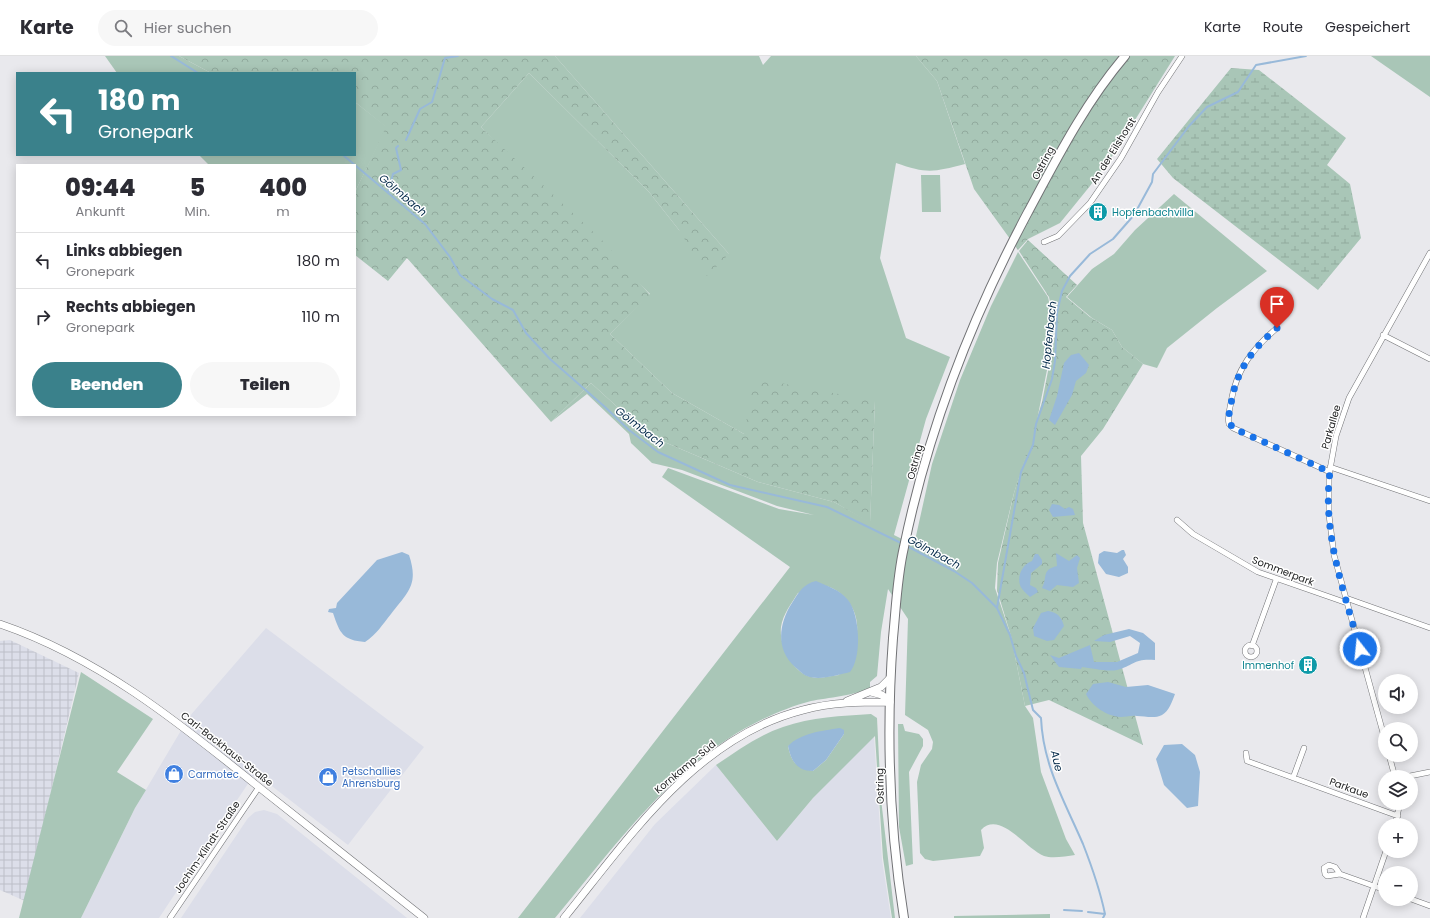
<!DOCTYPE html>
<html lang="de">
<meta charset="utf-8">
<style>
:root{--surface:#fff;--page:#f7f7f7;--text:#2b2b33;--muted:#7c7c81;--line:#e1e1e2;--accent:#3a818b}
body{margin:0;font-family:Poppins,sans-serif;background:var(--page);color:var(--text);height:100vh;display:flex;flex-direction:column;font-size:15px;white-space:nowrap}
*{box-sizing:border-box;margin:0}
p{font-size:13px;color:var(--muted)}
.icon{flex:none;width:22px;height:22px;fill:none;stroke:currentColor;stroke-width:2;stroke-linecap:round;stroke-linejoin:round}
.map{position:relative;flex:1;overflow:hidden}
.side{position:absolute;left:16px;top:108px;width:340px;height:252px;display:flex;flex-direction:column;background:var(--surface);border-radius:0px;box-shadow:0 2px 10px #0003}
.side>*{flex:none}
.top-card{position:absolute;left:16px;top:16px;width:340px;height:84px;border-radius:0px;box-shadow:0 2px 10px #0003;background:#3a818b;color:#fff;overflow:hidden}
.fabs{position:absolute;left:1378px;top:618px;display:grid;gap:8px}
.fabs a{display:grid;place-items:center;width:40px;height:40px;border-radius:50%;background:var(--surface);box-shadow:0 2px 10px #0003;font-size:20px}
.pin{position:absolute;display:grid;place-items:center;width:34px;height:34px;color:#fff;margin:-41px -17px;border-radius:50% 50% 50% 0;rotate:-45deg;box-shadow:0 0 4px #0007}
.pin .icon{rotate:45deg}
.me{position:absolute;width:44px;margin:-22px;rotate:344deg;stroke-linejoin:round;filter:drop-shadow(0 0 3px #0008)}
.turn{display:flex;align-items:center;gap:14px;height:84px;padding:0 16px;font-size:18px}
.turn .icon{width:52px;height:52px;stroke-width:2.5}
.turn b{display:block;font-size:28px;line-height:34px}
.eta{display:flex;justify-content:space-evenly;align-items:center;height:68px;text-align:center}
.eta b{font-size:24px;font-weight:800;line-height:28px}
.action{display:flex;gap:8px;margin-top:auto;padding:8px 16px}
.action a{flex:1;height:46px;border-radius:24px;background:var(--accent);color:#fff;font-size:16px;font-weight:800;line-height:46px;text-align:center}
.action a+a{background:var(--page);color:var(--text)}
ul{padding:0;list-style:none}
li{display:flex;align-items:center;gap:12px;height:56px;padding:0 16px;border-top:1px solid var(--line)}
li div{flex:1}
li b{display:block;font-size:15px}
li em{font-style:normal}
header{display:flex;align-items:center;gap:24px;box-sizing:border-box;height:56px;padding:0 20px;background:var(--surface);border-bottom:1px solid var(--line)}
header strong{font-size:19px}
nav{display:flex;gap:22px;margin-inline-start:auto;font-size:14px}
.search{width:280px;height:36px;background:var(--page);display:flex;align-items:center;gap:10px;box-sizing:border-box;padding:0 14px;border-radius:22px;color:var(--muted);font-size:15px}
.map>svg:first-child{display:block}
</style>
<header>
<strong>Karte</strong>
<div class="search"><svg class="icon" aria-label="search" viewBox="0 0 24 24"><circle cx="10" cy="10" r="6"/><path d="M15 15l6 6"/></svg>Hier suchen</div>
<nav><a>Karte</a><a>Route</a><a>Gespeichert</a></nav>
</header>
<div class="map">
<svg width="1430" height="862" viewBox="0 0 1430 862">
<defs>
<pattern id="industrial-grid" width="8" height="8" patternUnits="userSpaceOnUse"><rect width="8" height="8" fill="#dcdee9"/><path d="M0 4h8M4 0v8" fill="none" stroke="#bcbec8"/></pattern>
<pattern id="forest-crowns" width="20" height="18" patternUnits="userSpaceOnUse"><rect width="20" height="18" fill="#a9c6b7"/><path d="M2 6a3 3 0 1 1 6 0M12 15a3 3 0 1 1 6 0" fill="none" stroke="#91aa9d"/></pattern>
<pattern id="wetland-marsh" width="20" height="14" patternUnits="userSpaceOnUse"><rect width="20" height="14" fill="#a9c6b7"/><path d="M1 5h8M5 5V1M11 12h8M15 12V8" fill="none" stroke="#91aa9d"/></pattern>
</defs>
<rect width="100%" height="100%" fill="#e9e9ed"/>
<path fill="#dcdee9" d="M266,572L424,691L348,789L255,717L159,862H81L135,752L189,661Z
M874,680L882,804L891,862H580L655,768L716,709L777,785L813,742Z
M264,754L277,758L407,862H181L248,762L255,756Z"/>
<path fill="url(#industrial-grid)" d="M10,584L79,617L25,845L0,834V585Z"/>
<path fill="#a9c6b7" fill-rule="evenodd" d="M105,0H179L211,17H117Z
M555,0H759L763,9L771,0H916L937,25L965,108C934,116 927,118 896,107L880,202L906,282L950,301L926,363L894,479L914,489L932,408L960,324L991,250L1018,196L1048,241L1055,274L1036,369L1014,437L997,507L995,532L1011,580L1025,650L1033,662L1041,716L1066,783L1075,799C1066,800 1053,803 1044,800C1026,793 1000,754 981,774L984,792L980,800L933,805L925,803L920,797L917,726L921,709L932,693L933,686L928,674L905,659L908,563L888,533L881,576L877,620L870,626V632C856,639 827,642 811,645C795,649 778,656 763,663C675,705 616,789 555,862H518L790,511L662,421L668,412L779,453L814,459L777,450L682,414L652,407L631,387L629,378L587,338L551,366L591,327L648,379L758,426L834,446L870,466L875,345L744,378L672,337L610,278L650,238L481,71L529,17L649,136L679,174L729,198ZM826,530C845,535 859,555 857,575C856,587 844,607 839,619C829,620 817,624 808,620C791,614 779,588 781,571C783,558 791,548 798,537Z
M1371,0H1430V41Z
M355,46L387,71L355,136V109H209L199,99H355Z
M921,119H940L941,156H922Z
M1174,138L1267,215L1217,252L1167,292L1157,312L1143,308L1122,291L1112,274L1092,262L1067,241L1092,213L1114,198L1135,174Z
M81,616L153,663L117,716L146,734L135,752L81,862H19Z
M871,658L877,662L881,743L895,862H892L883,802L875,680L813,742L777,785L716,709C737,695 759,679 783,671C811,661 842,660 871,658ZM844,678L826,704L813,715C796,710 792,708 788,690Z
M898,668H903L905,675L919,678L923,683V690L909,716L913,808L906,810L899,771Z
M1050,858V862H954V860Z"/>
<path fill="url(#forest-crowns)" d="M179,0H555L729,198L707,220L679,174L649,136L529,17L481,71L605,187L650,239L610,278L672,337L744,378L754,322L875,345L870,467L834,446L758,426L648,379L591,327L551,366L407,202L388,225L355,199V136L386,71L355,46V17H211Z
M916,0H1175L1115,96L1090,130L1060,167L1028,183L1018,194L974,133L937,25Z
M1028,184L1077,229L1066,241L1090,261L1112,274L1122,291L1143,308L1103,373L1081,400L1083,467L1143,689L1049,644L1025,650L1011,580L997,534L998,507L1014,437L1042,346L1056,274L1049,241L1019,195Z"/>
<path fill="url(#wetland-marsh)" d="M1231,12L1259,14L1346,82L1327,109L1350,128L1361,182L1318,234L1173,122L1157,103Z"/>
<path fill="#98b9d9" d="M1079,297L1089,309L1086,317L1076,325L1072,339L1055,369L1049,364L1057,340L1064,307L1071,299Z
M1052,448L1059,449L1065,453L1069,451L1073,453L1075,459L1053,461L1049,454Z
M1122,494H1124L1126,499L1123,503L1128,511V517L1119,521L1106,518L1098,507L1099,498L1104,495L1117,497Z
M402,496L409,499C419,529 408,536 391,558C382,569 377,578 365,586C343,584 340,578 333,557L328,556L329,553L336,552L337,547L377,504Z
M1056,497L1069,505L1077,499L1080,502L1077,512L1079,527L1073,531L1057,529L1050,535L1042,532C1048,521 1041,514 1057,510Z
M1035,498H1038L1042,504V508L1031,517L1030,529L1036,532L1038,536L1030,541C1027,538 1021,533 1020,529C1017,519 1023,508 1032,505Z
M816,525C829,531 839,533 848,544C860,558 862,602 850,616C838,619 819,625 807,620C803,619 799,614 795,611C775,593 779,567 792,547C799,536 803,528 816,525Z
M1048,555C1058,557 1061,560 1064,570L1054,584L1047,585L1034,580L1033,572L1041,557Z
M1129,573L1143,577L1155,587V604C1135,602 1134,609 1117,614C1107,616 1092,612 1082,611L1081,613L1059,611L1050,599L1059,602L1090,589L1094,606H1117L1138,597L1140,587L1130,580L1110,586L1094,585L1104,579Z
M1108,626L1126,631L1148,629L1175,638C1172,646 1169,655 1162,659C1154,663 1145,660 1137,660C1131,659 1126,661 1121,661C1106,660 1092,650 1086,638L1093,628Z
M840,672L844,674V678L826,704L813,715C797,715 791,705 788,690C801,677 821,675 840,672Z
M1182,688L1195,699L1200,716L1198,750L1187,752L1164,729L1156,703L1164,689Z"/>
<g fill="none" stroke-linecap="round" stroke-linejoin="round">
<path stroke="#98b9d9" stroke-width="2" d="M171,0L198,17
M406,84L420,53L432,46L445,2L458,0
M343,99L425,168L450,201L460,219L492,243L513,254L526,277L550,303L605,351L629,374L658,396L730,429L827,451L903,488
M388,137L393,118L401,114L396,92L398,90
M907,490L954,515L972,527L997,552L1010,579L1016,600L1024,617L1033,654L1041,662C1043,710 1065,746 1083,788C1092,811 1100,834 1105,858L1103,862
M997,552L1021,416L1033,389L1036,368L1052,323L1055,305L1057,257L1062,235L1070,220L1090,198L1113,183L1134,159L1152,126L1153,118L1189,70L1207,51L1238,36L1256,9L1306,0
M1064,854L1082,855
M1088,856L1105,858"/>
<g stroke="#717275" stroke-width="6">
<path id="minor" d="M1044,186L1058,180L1090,147L1121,102L1158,36L1182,0
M1277,272C1253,292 1236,314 1231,346C1230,353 1227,361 1229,368L1233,372L1330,416
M1383,279L1430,303
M1330,411L1430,445
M1177,464L1193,478L1258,516L1347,547
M1346,542L1430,572
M1245 595a6 6 0 1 1 12 0a6 6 0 1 1-12 0Z
M1252,590L1276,524
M1385,684L1334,499L1329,459V419L1336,380L1349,342L1430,197
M1246,697L1247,705L1398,760
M1389,699L1395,721
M1405,721L1430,716
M1293,722L1304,692
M1395,769L1400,747
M1340,818L1327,820L1325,818L1324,812L1329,809L1335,811L1340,818L1385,834
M1411,843L1430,850
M170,862L259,731
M1363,862L1386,795"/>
</g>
<g stroke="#717275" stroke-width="8">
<path id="tertiary" d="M0,568C97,601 177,665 255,728C311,773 368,817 424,862
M871,636L882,639L890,646
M847,645L881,631L890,622
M564,862C629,782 696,681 803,654C832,646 861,646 890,646"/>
</g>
<g stroke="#717275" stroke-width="10">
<path id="primary" d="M904,862C889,769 886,676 893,582C896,552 897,521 904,491C928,374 972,261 1028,156C1057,102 1085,47 1125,0"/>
</g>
<use href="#minor" stroke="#fff" stroke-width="5"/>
<use href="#tertiary" stroke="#fff" stroke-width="7"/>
<use href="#primary" stroke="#fff" stroke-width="8"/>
</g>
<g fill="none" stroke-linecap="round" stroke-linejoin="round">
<path stroke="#1a73e8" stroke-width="7" stroke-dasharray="0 12.6" d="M1277,272C1252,293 1236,315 1231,348C1230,354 1228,360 1229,366L1233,372L1330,416C1322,477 1344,535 1360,593"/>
</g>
<defs>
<g id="building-disc" transform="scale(1)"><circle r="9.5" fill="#0f9aa8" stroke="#fff"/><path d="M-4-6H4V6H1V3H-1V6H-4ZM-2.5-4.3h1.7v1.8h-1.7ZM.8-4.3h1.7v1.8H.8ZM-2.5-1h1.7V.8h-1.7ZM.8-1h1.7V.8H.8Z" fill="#fff"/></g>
<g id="shop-disc" transform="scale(1)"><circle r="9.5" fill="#3f7fe0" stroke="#fff"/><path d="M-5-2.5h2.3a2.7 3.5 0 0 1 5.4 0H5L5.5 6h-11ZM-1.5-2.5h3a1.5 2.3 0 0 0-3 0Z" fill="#fff"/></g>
</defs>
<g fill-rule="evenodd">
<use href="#building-disc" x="1098" y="156"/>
<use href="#building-disc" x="1308" y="609"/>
<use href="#shop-disc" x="174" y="718"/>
<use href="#shop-disc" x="328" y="721"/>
</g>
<g text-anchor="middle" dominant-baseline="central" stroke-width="3" stroke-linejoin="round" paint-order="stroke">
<g font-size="10" fill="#202122" stroke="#fff">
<text transform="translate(1113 95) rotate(-58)">An der Eilshorst</text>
<text transform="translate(1043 107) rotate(-62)">Ostring</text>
<text transform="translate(1331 371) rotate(-74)">Parkallee</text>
<text transform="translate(915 406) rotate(-75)">Ostring</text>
<text transform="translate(1283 515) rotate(21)">Sommerpark</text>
<text transform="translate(227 693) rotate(38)">Carl-Backhaus-Straße</text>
<text transform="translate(685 711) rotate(-40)">Kornkamp-Süd</text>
<text transform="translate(880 730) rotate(-91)">Ostring</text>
<text transform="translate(1349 732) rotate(20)">Parkaue</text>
<text transform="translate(207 791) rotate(-56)">Jochim-Klindt-Straße</text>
</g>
<g font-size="10" fill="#0d838f" stroke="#fff" text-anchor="start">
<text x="1112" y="156">Hopfenbachvilla</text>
<text x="1294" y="609" text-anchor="end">Immenhof</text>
</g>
<g font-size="10" fill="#366cbe" stroke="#fff" text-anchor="start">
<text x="342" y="715">Petschallies<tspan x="342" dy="12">Ahrensburg</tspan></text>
<text x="188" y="718">Carmotec</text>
</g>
<g font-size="11" font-style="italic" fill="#052b4a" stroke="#fff">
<text transform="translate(403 139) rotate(40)">Gölmbach</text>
<text transform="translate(1049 279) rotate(-84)">Hopfenbach</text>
<text transform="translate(640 371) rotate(38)">Gölmbach</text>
<text transform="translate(934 496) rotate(28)">Gölmbach</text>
<text transform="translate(1057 705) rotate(77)">Aue</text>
</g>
</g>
</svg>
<div class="fabs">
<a><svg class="icon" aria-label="sound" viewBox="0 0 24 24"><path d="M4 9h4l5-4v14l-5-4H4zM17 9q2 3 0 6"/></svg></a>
<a><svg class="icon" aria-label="search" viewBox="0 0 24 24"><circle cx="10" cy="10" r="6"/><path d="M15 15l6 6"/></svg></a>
<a><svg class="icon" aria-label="layers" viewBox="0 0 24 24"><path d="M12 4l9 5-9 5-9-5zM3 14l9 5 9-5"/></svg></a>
<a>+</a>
<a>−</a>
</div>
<div class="pin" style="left:1277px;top:272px;background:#d93025"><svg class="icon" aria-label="arrive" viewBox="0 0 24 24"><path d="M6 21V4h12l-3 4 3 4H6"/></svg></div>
<svg class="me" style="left:1360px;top:593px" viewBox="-20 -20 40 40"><circle r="17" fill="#1a73e8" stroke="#fff" stroke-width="3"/><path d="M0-11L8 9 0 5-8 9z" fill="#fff"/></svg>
<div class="top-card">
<div class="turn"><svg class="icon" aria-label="left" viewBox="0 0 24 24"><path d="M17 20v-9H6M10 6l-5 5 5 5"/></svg><div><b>180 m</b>Gronepark</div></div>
</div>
<section class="side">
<div class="eta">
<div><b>09:44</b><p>Ankunft</p></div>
<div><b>5</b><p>Min.</p></div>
<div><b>400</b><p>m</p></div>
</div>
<ul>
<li><svg class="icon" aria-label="left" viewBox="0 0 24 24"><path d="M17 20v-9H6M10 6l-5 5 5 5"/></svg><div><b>Links abbiegen</b><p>Gronepark</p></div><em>180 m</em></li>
<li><svg class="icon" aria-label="right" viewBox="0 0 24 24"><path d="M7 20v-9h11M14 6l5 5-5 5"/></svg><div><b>Rechts abbiegen</b><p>Gronepark</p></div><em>110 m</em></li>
</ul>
<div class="action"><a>Beenden</a><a>Teilen</a></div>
</section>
</div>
